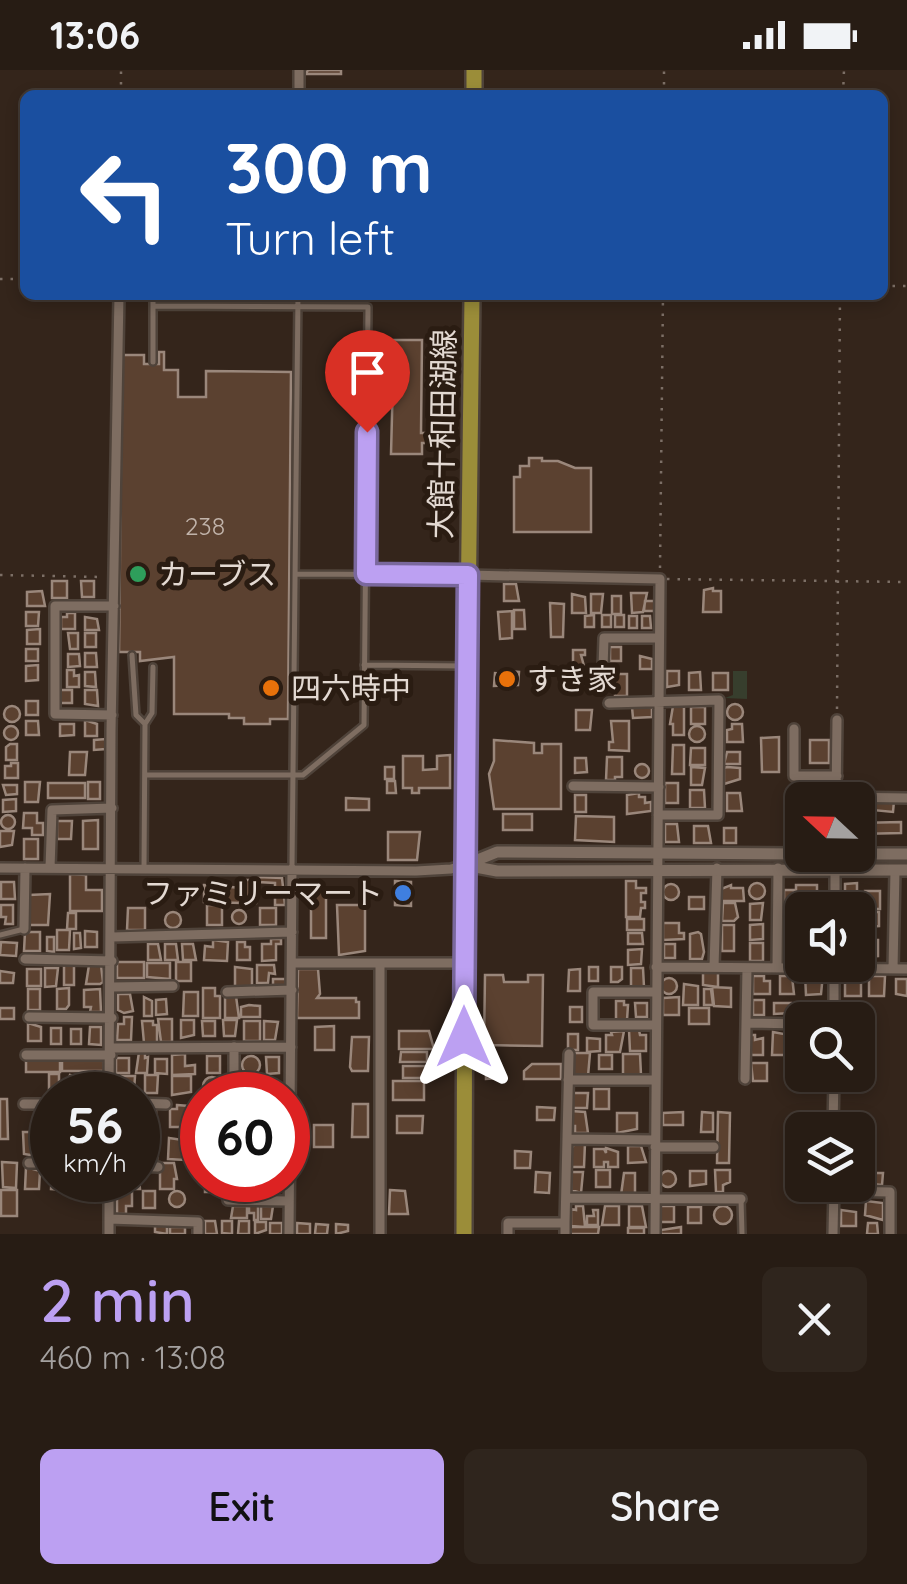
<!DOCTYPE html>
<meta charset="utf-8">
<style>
:root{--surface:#271c14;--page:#2f251d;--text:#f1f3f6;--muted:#a4a1a0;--line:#433a34;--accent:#bca0f2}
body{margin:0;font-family:Quicksand,"Noto Sans JP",sans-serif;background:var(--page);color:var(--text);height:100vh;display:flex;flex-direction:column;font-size:38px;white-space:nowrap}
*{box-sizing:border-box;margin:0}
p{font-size:32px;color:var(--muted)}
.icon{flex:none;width:55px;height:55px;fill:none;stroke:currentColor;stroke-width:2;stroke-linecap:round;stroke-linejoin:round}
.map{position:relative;height:1164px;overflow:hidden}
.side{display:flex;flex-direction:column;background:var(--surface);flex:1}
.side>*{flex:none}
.hud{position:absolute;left:20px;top:20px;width:868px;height:210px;border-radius:15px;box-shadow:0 5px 15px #0003,0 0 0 2px var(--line);background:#1a4fa0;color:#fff;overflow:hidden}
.needle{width:65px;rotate:292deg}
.tools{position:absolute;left:785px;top:712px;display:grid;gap:20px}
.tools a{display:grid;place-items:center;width:90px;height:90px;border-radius:15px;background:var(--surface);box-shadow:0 5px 15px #0003,0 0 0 2px var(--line);font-size:50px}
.speed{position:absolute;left:30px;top:1002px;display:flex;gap:20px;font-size:50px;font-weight:700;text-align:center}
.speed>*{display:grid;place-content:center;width:130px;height:130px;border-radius:50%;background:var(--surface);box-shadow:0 5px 15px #0003,0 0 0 2px var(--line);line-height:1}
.speed small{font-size:25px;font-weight:400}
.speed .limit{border:15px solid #d22;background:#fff;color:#111}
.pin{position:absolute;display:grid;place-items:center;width:85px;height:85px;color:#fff;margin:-102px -42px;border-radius:50% 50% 50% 0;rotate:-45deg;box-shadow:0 0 10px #0007}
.pin .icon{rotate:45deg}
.me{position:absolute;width:110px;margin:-55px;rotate:0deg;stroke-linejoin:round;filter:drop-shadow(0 0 8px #0008)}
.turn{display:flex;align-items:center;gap:35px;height:210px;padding:0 40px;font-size:45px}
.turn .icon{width:130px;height:130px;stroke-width:2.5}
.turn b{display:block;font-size:70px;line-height:85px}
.round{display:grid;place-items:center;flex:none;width:105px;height:105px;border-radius:15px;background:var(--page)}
.summary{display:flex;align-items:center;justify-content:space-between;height:170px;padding:0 40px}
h1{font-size:60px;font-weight:600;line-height:75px;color:var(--accent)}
.primary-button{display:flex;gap:20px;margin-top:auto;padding:20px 40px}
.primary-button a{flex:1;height:115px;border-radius:15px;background:var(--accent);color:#111;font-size:40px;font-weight:600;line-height:115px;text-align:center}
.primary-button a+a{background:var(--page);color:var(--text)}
.status{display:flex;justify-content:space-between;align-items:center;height:70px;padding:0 50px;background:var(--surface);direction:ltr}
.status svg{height:28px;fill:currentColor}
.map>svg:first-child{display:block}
</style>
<div class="status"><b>13:06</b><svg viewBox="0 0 49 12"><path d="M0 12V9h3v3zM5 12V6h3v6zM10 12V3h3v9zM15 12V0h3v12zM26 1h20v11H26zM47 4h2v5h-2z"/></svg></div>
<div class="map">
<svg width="907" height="1164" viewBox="0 0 907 1164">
<rect width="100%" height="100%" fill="#34251b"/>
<path fill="#373e2d" d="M733,601H747V629L725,628L733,625Z"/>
<path fill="#5b4130" stroke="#9a877b" stroke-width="2.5" d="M341,0V4H306L308,0Z
M203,225H222V233H203Z
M394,270H422L421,363H430V373H422V384H391Z
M159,282H164V300H178V327H206V301L291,302L288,649H270V654H244V648H229V644H174V587L140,591V582H119L122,285H144V294H159Z
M529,388H542V391H558L575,398H591V462H514V407H520V396H529Z
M52,511H67V528H52Z
M81,511H94V527H82Z
M504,514H516L519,531H504Z
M713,518V521H721V542H703L704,520Z
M42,521L45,536H27V522Z
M631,523H647L643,542L632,543Z
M572,524L585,527L586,543H572Z
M591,524H603L601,543H591Z
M612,526H621V544H612Z
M645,531H655L654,541H644Z
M550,533L564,534L563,567H551Z
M514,540H524L525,559H514Z
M512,541V568L500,569L498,542Z
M26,542H39L38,556H26Z
M67,543H75V559H61V547H67Z
M594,545V557H585V546Z
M602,545H611V557H602Z
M615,545H624V557H615Z
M629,546H637V558H629Z
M642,546H650L651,558H642Z
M85,547L97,549L99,560H85Z
M40,559V574H27V560Z
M68,563H78V579H70Z
M85,563H96V577H85Z
M610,577H621V591H610Z
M26,579H38V591H26Z
M573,580H585V585H581L584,596H573Z
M85,583H96L97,597H85Z
M68,584H79L80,596L68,597Z
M640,586L652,589V599H640Z
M38,595V610L26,611V596Z
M67,600H74V606L79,605V617H67Z
M508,601L519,602L518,615L494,616L495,603L508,604Z
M667,601H679V615L667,617Z
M85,602H95L96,617L85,616Z
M700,602L701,620H689V603Z
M713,603H728V620H713Z
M615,604H627V626H615Z
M60,620H72V633H60Z
M85,620H97L98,636L85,634Z
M26,631H38V645H26Z
M727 642a8 8 0 1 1 16 0a8 8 0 1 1-16 0Z
M673,636H684V665H673V654H670Z
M4 644a8 8 0 1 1 16 0a8 8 0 1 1-16 0Z
M632,637H652V647L633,648Z
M691,637H705V654H691Z
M576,640H592L590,660H576Z
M85,650L97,654V666H85Z
M26,651H38L39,665H26Z
M611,651H629V681L609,680V672H613Z
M60,654H74V665L60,666Z
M732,654H742L743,672H727V660L732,659Z
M4 663a7 7 0 1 1 14 0a7 7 0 1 1-14 0Z
M689 664a8 8 0 1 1 16 0a8 8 0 1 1-16 0Z
M779,667V702H762L761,668Z
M106,669V679L94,680V670Z
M494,670L534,673V683H542V674H561V739H494L489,704L494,691Z
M810,670H829V693H810Z
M10,674H17V690H6V677Z
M673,675H684V704H672Z
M691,678H705V695H690Z
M70,682H87L85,705H69Z
M727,682H740V694H724Z
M450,685V718H419V723H412V718H403V686H423V700L437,699V686Z
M607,687H622V707H615V710H606Z
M575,688H586L587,702L575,703Z
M11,693H18V708H5V696H11Z
M635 701a7 7 0 1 1 14 0a7 7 0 1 1-14 0Z
M385,697H394V709H385Z
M691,697L705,698L702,715H691Z
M727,697L740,698V709L724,714V698Z
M387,711H395L396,723H387Z
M25,712H40L38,732H25Z
M88,712H100V729H88Z
M48,713H85V728H48Z
M665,713H678V733H665Z
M3,715H17V724L6,725Z
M690,720H704L705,738H690Z
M639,723V727H645V733L651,732V741L627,744V725Z
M727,723H740L742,741H727Z
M575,725H586V742H575Z
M346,728L369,729V740H346Z
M16,729V741L3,742V730Z
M873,731H894L893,742L872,740Z
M24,743H37V753H43V765H32V758H23Z
M503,744H532V760H503Z
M1 752a7 7 0 1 1 14 0a7 7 0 1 1-14 0Z
M576,746L614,747V772L575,770Z
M98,750V779H83V751Z
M57,751H72L71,769H57Z
M901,752V763L858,764V753Z
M665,754H677L679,772H665Z
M694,756H708L711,773H694Z
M724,758H736V773H724Z
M0,761H14L12,775L0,777Z
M388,762H420L417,790H388Z
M24,769H38V789H24Z
M70,804L86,805V820H102V841H70Z
M258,807L282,808L285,835H275V813L258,812Z
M246,810H257L256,833H246Z
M395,811L411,812V836L395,835Z
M626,811H636V818H646V823H641V832H645V838H641L640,847H626Z
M1,812H14L15,829H1Z
M749 821a8 8 0 1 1 16 0a8 8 0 1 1-16 0Z
M857,813V833H845V814Z
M663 822a8 8 0 1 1 16 0a8 8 0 1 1-16 0Z
M204,815L243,818L242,833L204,832Z
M731,815V818H743L744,831H721V819Z
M796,815H817V831H796Z
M784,820H794V830H784Z
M311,821H326V868H311Z
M865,821H880V839H865Z
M50,824L48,855H29V825Z
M689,827H704V839H689Z
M723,833H735L738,847L734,851H722Z
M763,833L761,850H750V834Z
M787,834H798L802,853H783V838H787Z
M1,835H13V854H5L6,847H1Z
M207,835H222V855H207Z
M337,835H365V881L339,885Z
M860,835V853H858V840H843V836Z
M128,838H145V860H127Z
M260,838H276V855H260Z
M232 847a7 7 0 1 1 14 0a7 7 0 1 1-14 0Z
M165 850a8 8 0 1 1 16 0a8 8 0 1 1-16 0Z
M865,842H879V856L865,857Z
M68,843H76V859H67Z
M627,849H644V860H627Z
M663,853H679V863H684V869L663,870Z
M763,854V869L750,870V855Z
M722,855H734V881H722Z
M57,860H70L69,880H57Z
M85,861L97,862V877H85Z
M25,862H40V881H24Z
M698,862L701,864L704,882L702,889H690V864Z
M74,863H80L81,878L74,879Z
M628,863H642L643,874H628Z
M47,867H54V882L47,881Z
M271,869H281V874H276V890L262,891V874H271Z
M784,869H797V889L784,886Z
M213,870L228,872L227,891L204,890L205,876L213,877Z
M864,870H878V886L864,887Z
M1,872L17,873L16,886L0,885Z
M237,872H245V877H250V890H237Z
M750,873H763V891H750Z
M148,874H158L161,890H148Z
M165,874H176L178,890H165Z
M182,874H193L196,890H183Z
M664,874H675V888H664Z
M642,879L641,894L628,895V880Z
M117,892H144V908H117Z
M176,892H191V911H176Z
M147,893H170V909L147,907Z
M64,894H74V915H64Z
M89,895H101L103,912L100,914H86Z
M257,895H274L275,904L269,903L268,913H257Z
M235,897L252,899V917H235Z
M589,897H598V911H589Z
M611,897H622V909L618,912H611Z
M45,898H58L56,916L45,917Z
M631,898H643L644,917H631Z
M27,899H41V916H27Z
M298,899H318L320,924L317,928H356V932H359V948H297Z
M580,899V921H568L569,900Z
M0,901L14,903L13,913H0Z
M703,902H718V917L703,915Z
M805,904H823L821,924L806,925Z
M845,904L861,908V926H845Z
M485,905H503L504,912H528V905H543L542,976L484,975Z
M753,906H764V911H770V924H753Z
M780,906H792L794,924H780Z
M869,906H885L884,926H869Z
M661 916a8 8 0 1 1 16 0a8 8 0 1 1-16 0Z
M273,909H286V917L273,918Z
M896,909H907V926L896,924Z
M684,914L698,916V935H683Z
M712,917L731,918V937L714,936Z
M69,918V935L66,939H57V919Z
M203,918H215V926H220V948H203Z
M28,919H40V940H28Z
M100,919L101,942H90L91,937H84V920Z
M704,919H711L713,935H704Z
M184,922H198V946H183Z
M118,924H130L133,941L124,943L118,940Z
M225,926H236L239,948H225Z
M144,927L152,931V946H144Z
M679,927V945H663V928Z
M166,929L167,944L156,945V930Z
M753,930H764V945H753Z
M616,931H624V935H628L627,950H616Z
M812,932L823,934V948H812Z
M635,933H647V947H636Z
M774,933H791V943L774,944Z
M249,935L260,936V947H241V937Z
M570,937H582V952H570Z
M0,938H14V949H0Z
M689,938H709V954H689Z
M124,947H132L131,970H117L118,954H124Z
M158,949H172V972H161Z
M181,950H194V965L181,968Z
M223,950H237L235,966H224Z
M142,951H153V955H157V973H144Z
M202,951H215V966H203Z
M244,951H260V971H244Z
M264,951L278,952L275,970H264Z
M28,953L41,957V971H28Z
M334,956V980H315V957Z
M90,957H101V975L89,974Z
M51,958H61V974H51Z
M71,959H81V974H71Z
M629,960H639L640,965H646V981H630Z
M399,961H429L434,979H399Z
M624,961L620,982H606V965H612L611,962Z
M773,962L784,964L788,985H772Z
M568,964H578V980H568Z
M750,965H755V970L763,968V985H751Z
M352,967H369L368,1001H352L350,997Z
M587,968L600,969V981L587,982Z
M139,982H145V988L148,987L147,1003H136Z
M401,982H427V992H400Z
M572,983H590L588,1006L572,1004Z
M185,984V996L195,995V1004L172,1005V985Z
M623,984H640L641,1005L623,1007Z
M599,985H612V999H599Z
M207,986H220V1003H207Z
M242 995a9 9 0 1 1 18 0a9 9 0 1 1-18 0Z
M104,987V1001H62V988Z
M266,987H279V1003L267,1004Z
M26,988L60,989V1002H26Z
M116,988H129V1003H116Z
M155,989H167V1004L155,1003Z
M751,993H767V1011H753Z
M532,994H561V1009H524V1001Z
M403,996H428V1008H403Z
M501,999V1008L486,1009V1000Z
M49,1004H59V1022H49Z
M99,1004L100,1025H86V1005Z
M70,1005L81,1007V1020H84V1025H65Z
M145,1005H158L157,1023H145Z
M121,1006H135L134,1022L119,1024Z
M172,1006H191V1022L172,1025Z
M203 1016a9 9 0 1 1 18 0a9 9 0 1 1-18 0Z
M254,1007H269V1025H254Z
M393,1011H424V1030H393Z
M594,1019H609V1039H594Z
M572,1023H588L587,1038H572Z
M0,1029H7L8,1069H0Z
M353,1034H368V1067H352Z
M177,1035L189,1036V1057H170V1039H177Z
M144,1036H156V1056H144Z
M537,1037L555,1038L554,1050H537Z
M41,1038L48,1039V1044H52V1062L39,1060Z
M571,1041L585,1042L588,1063H575V1056H571Z
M683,1042V1055H663V1043Z
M702,1042L713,1043V1062H701Z
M718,1042L730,1043L729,1093H717Z
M617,1043H637V1059L617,1063Z
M397,1046H423L422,1063H397Z
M314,1055H333V1077H314Z
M23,1062H43V1074H39L37,1086L24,1084Z
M45,1064H52V1085H46Z
M169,1068L183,1070L185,1090L168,1089Z
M575,1073H585L584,1097H571V1079Z
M628,1076H641L646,1092L628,1093Z
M146,1077H158L157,1090L145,1089Z
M606,1078L618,1082V1097H608V1092H604V1097H594V1079H604L606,1083Z
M515,1081L531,1082L530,1098H515Z
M2,1092L17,1093L16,1118L3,1117Z
M160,1093H174L177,1109H174V1119H160Z
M26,1097L40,1101L39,1119H25Z
M52,1099V1110H63V1120L51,1119Z
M138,1100L140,1119H119V1110H138Z
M596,1100H610V1117H596Z
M715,1100H730V1112L723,1115V1122H716Z
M660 1109a8 8 0 1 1 16 0a8 8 0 1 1-16 0Z
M690,1101H706V1114L690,1116Z
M536,1102L550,1103L549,1123L535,1122Z
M571,1102H583L581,1123L571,1120Z
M624,1103H635V1124L621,1125Z
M871,1103H883L882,1115L871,1114Z
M74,1110H96V1119L74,1118Z
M205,1110H221L218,1122H205Z
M235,1110H252V1121L235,1120Z
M1,1120H17V1146H1Z
M390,1120L405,1121L408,1144H389Z
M123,1121H132V1136H126V1144H117V1125H123Z
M143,1121H155V1138H143Z
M169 1129a8 8 0 1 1 16 0a8 8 0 1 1-16 0Z
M866,1131L883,1133V1150L865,1145Z
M249,1135H258V1150H254V1143H249Z
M233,1136H247V1148H231Z
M261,1136H273L271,1149H261Z
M576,1136H583L585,1157L571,1156V1139L576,1140Z
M605,1136H619V1155H602Z
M629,1136H642L646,1157H629Z
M660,1136H674V1152H660Z
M714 1145a9 9 0 1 1 18 0a9 9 0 1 1-18 0Z
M688,1137H701V1153H688Z
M593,1140H598V1155H587V1146H594Z
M841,1140L856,1142V1156H841Z
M205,1151H215L217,1164H205Z
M222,1151H232V1164L222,1163Z
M239,1151H249V1164H238Z
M255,1152H266V1160L255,1164Z
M270,1153H282V1164H270Z
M297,1153L310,1154V1164H297Z
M868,1153H877L878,1164H867Z
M316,1154L328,1155L327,1164H315Z
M336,1154L348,1155V1161L336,1164Z
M155,1155H167V1164L155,1162Z
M170,1157H185V1164H170Z
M570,1157H599L598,1164H570Z
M681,1157V1164H661V1160Z
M628,1158H644V1164H628Z"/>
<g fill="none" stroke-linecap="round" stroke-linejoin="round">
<g stroke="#4f433a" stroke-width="10">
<path id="service" d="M153,292V225
M295,504L467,505
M132,585L136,645L145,654
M364,595L466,596
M145,705H303L364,655L368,237L153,236
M292,797L298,225
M144,798L145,654L152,643L153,597
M0,865L24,859
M741,1129L742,1164"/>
</g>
<g stroke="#4f433a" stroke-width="14">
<path id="minor" d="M299,25V0
M467,505L660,509L655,1164
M603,598L604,568H658
M609,633L719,630L718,745H658
M112,645L55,644V536H114
M794,659V706H837
M573,716L659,717
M837,727L907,728
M836,730L837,650
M835,785V840
M0,798L416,801L451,799L465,795
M50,798L52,740L112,738
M24,859L25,798
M112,867L292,862
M25,889L112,891
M292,893H465
M656,897L907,899
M714,897L717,798
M777,897L778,798
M893,899L895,800
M112,917L173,916
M227,922L292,920
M29,947L112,948
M834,950V895
M746,953L802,954
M656,955H593V922H656
M111,978L291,977
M26,985H111
M745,1009L747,898
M568,1010H655
M109,1025L111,661L119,225
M234,1025V977
M138,1033L166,1034
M24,1034H52
M833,1060L834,1005
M567,1069L655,1070
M655,1077H714
M29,1093H52
M138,1096L158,1097
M228,1110V1130L289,1131
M835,1121L890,1122V1164
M566,1128L741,1129
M109,1149L198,1152V1164
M565,1153L569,984
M109,1164V1110
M289,1164L292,799
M380,1164V893
M508,1164V1153H565V1164
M833,1164L834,1117"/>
</g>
<g stroke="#4f433a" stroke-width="16">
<path id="tertiary" d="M858,784H907
M465,795L497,801L907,800
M465,795L497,782L802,784"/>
</g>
<g stroke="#4f433a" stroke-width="20">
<path id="primary" d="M474,25V0
M464,1164L465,795L472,225"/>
</g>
<path stroke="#7c6f66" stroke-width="2.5" stroke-dasharray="2.5 8" stroke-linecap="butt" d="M121,25V0
M664,25V0
M843,25L844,0
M0,209H25
M882,216H907
M660,498L663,225
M0,505L103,507
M667,509L907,512
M837,639L840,225"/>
<use href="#service" stroke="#7e6d61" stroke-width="5"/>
<use href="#minor" stroke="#7e6d61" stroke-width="9"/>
<use href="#tertiary" stroke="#7e6d61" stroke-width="11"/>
<use href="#primary" stroke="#9b8d39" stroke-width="15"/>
</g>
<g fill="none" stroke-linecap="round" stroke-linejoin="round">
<g stroke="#7a689d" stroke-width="25">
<path id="route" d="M367,362L366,504L468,505L464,967"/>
</g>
<use href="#route" stroke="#bca0f2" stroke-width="18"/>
</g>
<circle fill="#2e9e5b" stroke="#2a1c12" stroke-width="4" cx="138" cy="504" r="10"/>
<g fill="#e8710a" stroke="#2a1c12" stroke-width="4">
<circle cx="507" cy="609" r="10"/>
<circle cx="271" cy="618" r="10"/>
</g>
<circle fill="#3f7fe0" stroke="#2a1c12" stroke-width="4" cx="403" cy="823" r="10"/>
<g text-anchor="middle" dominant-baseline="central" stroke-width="10" stroke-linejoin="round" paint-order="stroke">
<g font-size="25" fill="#c1b3aa">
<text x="205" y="455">238</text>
</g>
<g font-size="30" fill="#e3d9d2" stroke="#2a1c12">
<text transform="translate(442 364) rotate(-89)">大館十和田湖線</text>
</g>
<g font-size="30" fill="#e3d9d2" stroke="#2a1c12" text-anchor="start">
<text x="158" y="504">カーブス</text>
<text x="527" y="609">すき家</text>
<text x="291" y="618">四六時中</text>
<text x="383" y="823" text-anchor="end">ファミリーマート</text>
</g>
</g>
</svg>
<div class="tools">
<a><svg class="needle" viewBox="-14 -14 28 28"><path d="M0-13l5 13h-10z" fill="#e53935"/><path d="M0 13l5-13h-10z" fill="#a4a1a0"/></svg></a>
<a><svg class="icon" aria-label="sound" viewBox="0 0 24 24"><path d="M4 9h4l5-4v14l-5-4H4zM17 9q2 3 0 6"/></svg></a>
<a><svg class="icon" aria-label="search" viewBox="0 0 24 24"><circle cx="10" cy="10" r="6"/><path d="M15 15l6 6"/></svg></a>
<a><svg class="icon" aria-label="layers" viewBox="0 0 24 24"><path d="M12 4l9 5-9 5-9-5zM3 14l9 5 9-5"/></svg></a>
</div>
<div class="speed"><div>56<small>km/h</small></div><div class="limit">60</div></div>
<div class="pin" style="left:367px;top:362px;background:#d93025"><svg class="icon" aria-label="arrive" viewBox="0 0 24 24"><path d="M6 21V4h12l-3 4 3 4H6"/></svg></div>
<svg class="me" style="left:464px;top:967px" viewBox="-20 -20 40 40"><path d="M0-17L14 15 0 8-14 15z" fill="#bca0f2" stroke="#fff" stroke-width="4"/></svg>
<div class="hud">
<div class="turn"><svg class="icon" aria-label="left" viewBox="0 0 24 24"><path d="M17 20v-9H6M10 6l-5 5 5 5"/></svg><div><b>300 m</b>Turn left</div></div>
</div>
</div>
<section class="side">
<div class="summary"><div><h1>2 min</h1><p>460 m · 13:08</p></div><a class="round"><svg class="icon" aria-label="close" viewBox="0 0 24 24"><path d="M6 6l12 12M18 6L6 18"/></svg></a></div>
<div class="primary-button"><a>Exit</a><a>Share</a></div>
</section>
